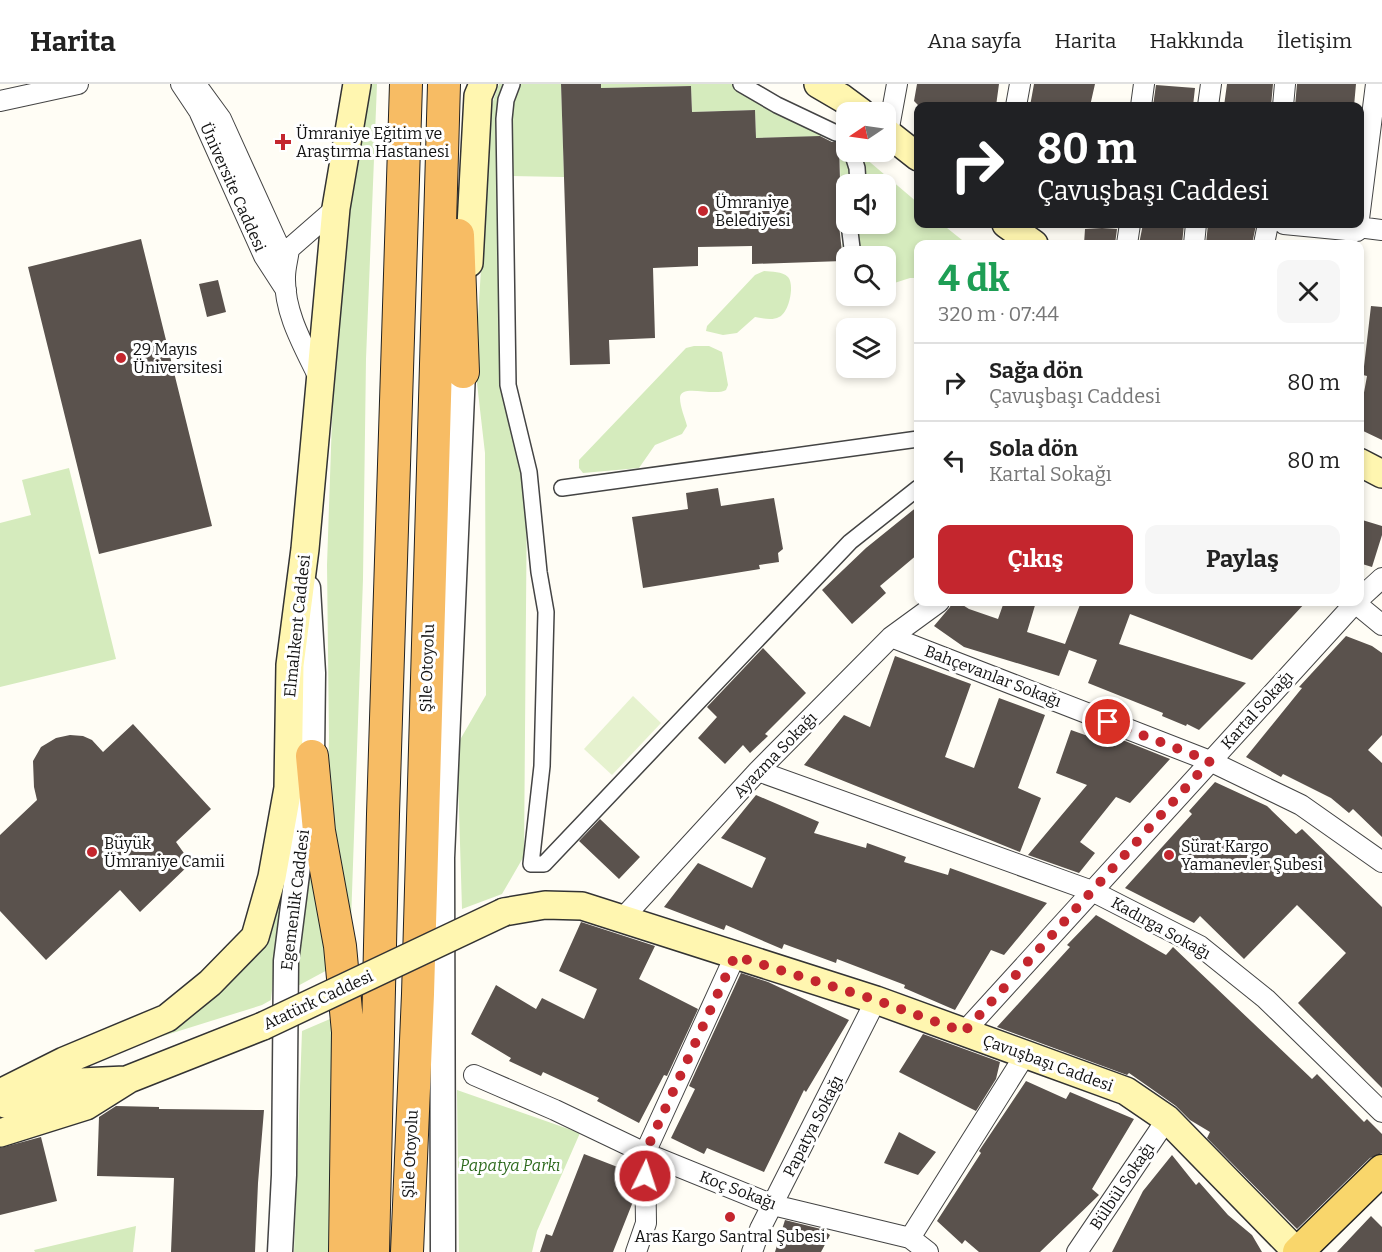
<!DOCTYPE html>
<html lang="tr">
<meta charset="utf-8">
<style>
:root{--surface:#fff;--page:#f6f6f6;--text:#222;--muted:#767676;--line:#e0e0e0;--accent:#c4262e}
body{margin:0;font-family:Bitter,serif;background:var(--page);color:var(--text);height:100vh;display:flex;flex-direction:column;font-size:22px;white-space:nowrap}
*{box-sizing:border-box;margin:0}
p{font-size:20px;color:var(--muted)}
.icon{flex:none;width:33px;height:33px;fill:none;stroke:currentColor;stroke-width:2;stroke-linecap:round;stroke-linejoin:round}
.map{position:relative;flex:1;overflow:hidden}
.details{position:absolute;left:914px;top:156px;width:450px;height:366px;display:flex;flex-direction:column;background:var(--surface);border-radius:12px;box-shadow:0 3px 9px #0003}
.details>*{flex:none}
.top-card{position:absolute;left:914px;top:18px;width:450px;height:126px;border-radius:12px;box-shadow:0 3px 9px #0003;background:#202124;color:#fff;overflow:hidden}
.needle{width:39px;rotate:257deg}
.buttons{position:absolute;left:836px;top:18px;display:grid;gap:12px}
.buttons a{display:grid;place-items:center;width:60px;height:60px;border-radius:12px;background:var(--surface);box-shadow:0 3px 9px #0003;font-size:30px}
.pin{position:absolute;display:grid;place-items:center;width:51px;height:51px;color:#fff;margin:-26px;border:3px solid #fff;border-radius:50%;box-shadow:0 2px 6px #0007}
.me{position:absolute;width:66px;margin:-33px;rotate:4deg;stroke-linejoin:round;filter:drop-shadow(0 0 4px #0008)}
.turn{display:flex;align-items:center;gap:21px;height:126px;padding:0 24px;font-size:27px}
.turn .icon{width:78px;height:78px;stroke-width:2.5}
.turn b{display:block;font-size:42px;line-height:51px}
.round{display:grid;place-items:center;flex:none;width:63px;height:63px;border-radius:12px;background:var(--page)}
.headline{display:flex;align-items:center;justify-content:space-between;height:102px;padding:0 24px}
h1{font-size:36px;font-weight:700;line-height:45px;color:#1e9e55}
.button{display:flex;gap:12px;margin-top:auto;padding:12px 24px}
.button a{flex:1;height:69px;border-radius:12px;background:var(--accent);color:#fff;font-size:24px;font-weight:700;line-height:69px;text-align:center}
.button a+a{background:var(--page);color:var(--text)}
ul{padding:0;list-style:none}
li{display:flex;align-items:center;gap:18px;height:78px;padding:0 24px;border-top:2px solid var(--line)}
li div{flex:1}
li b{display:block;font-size:22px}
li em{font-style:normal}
header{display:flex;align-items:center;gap:36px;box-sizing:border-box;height:84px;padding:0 30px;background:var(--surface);border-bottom:2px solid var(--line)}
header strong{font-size:28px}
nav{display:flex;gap:33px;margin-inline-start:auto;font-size:21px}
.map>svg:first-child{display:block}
</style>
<header>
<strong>Harita</strong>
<nav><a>Ana sayfa</a><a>Harita</a><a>Hakkında</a><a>İletişim</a></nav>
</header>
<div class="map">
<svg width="1382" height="1168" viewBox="0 0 1382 1168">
<rect width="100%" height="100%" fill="#fffdf5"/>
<path fill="#d5ebbd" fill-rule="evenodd" d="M367,0H377L366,275L363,495L350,866L327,746L329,653L327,481L332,335L343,143Z
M499,0H561L564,93L511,92L505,318L527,402L524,772L502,810L462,825L457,661L486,611L485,369L475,282L491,23Z
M601,0H758L839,52L846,58V68H858L918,119V140H942L967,160H918V194H910L885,202V172H846V182L843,177L839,52L756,54L755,26L692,28L691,2L601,4ZM846,100H885V140H846Z
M764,187C772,188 782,187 788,193C795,201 789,229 779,233C772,237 762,234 755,233L737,249L723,251L706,247L707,242L755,191Z
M694,262H709L722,268L728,301L726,306C714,313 680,299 680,314C680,323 685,334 687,342L682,350L655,361L639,384L583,389L579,384V376L686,264Z
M69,384L116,575L0,603V439L31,431L22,396Z
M311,758L331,884L294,904Z
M283,801L271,916L262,921L147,957C191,928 244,900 267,850C274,834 278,817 283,801Z
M337,932L331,1168H294L302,947Z
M457,1006L580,1049L537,1147L532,1168H459Z
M136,1142L133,1168H35L34,1166Z"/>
<path fill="#e6f2cf" d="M633,612L661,639L612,691L584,665Z"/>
<path fill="#5a524d" d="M561,0H601V4L691,2L692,28L755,26L756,54L820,52L832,58H839L841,134L839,141L843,177L752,180V162L698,163V182L653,184L655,254L609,256L610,280L570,281Z
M917,0H999L996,22L954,19L953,22H919L914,17Z
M1034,0H1095L1090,22H1030Z
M1227,0H1273L1271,22H1224Z
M1297,0H1356L1354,22H1295Z
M1156,1L1195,4L1193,22H1153Z
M1143,140H1184L1182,160H1139Z
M1208,140L1256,141L1252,160H1206Z
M1102,144L1117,145L1115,160H1084L1085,145Z
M141,155L212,442L99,470L28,183Z
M218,196L226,228L207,233L199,200Z
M1371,222L1382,223V356L1359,345V336L1367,292L1363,291Z
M718,404L721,422L774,414L783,465L778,469L779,478L759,481L760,485L643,504L632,433L688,425L686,409Z
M918,422V470L880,502L886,509L852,540L822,506L866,464Z
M1359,435L1382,442V451L1372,483L1359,479Z
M952,518H958L969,525L998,535L1004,518H1036L1027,548L1065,560L1081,518H1306L1252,576L1130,530L1119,560L1246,599L1199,646L1187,640L1186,642L1162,632L1163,629L1088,599L1097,576L1069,566L1059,592L964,563L934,542L950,523Z
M1346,552L1372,562L1382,569V651L1368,666L1382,679V753L1353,725L1349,729L1331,714L1283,690L1281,693L1246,673L1302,604L1299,603Z
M763,564L806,609L765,650L768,652L750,669L743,661L725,680L698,654L717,633L707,623Z
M895,572L971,600L945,673L974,684L999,614L1045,631L1018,704L1041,714L1020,768L804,681L844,631L870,643Z
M133,640L211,725L176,758L191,779L140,828L120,806L46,876L0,827V751L37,716L34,703L33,677L41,663L56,654L70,651L83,652L92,656L103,668Z
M1071,646L1116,662L1120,655L1170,675L1130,719L1116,713L1080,758L1095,769L1079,789L1028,771L1087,701L1056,689Z
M1215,698L1267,722L1296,750L1302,745L1382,823V1004L1298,919L1346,869L1297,821L1244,875L1200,832L1194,839L1125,804L1192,730L1189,727Z
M756,711L819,738L814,749L866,764L867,759L906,773L904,778L948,791L950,784L1047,819L1004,871L991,866L955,926L904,904L905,901L837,875L836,879L784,860L782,865L726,841L724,846L664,823L698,779L752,804L766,774L721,754Z
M600,735L640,773L619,795L579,757Z
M1096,831L1166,871L1173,863L1312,995L1317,990L1364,1038L1367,1035L1382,1050V1069L1370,1074L1297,1145L1207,1054L1210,1048L1190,1036L1176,1022L1129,989L1127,991L997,943L1070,863L1067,861Z
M581,838L655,862L639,895L698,925L667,992L664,991L639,1039L597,1017L599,1014L543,988L541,992L509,977L511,974L471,950L496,901L536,925L542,914L584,935L597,905L559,887Z
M741,889L768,898L849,936L806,1008L804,1006L764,1088L707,1064L704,1070L671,1054L695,1005L689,1002Z
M923,950L1000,978L996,995L976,1027L899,988Z
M1026,997L1066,1015L1070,1008L1134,1035L1092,1105L1099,1111L1040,1168H979L965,1156L962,1160L937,1137L981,1069L979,1067Z
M116,1022L159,1023V1025L264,1026L258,1099L255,1168H171L174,1094L97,1092L99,1033Z
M899,1048L936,1068L918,1091L884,1079Z
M41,1053L57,1117L0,1131V1064Z
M584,1070L633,1089L634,1115L613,1168H540L546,1150L552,1152Z
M1172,1071L1196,1101L1199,1098L1228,1131L1252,1151L1262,1168H1112L1143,1107Z
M1371,1132L1382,1143V1168H1337Z
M785,1136L821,1145L830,1151L821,1168H775Z"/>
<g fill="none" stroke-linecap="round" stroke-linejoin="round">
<g stroke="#444" stroke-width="18">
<path id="pedestrian" d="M512,0L506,16L504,35L508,301L529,388L539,488L546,528L542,682L531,780H544L850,458L918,404
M741,0L777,21L836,49
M852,68L857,84L858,100
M849,140L853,172
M562,404L918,355"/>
</g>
<g stroke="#444" stroke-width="22">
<path id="minor" d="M181,0L199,27L264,172L286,206
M197,2L221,35L280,165H289
M0,17L78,0
M1016,22L1020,0
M1141,22L1144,0
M1208,22L1211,0
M1283,22L1285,0
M888,49L897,0
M1359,135L1376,0
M1284,140L1357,147
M1358,143L1382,146
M1127,160L1130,140
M1194,160L1196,140
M1264,160L1268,140
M320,296C305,264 284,230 285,193C285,184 288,174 289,165L336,124
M1359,515L1382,494
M1354,518L1382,541
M891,553L1210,677L1301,721L1382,778
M758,687L1092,807L1200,862L1266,915L1382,1028
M622,835L758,687L891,553L939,518
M964,948L1356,518
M474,991L555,1026L645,1069L773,1121L910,1154
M636,1168L646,1139L645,1069L735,872
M752,1168L760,1145L876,916
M928,1168L910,1154L1025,971
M1077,1168L1167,1035"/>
</g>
<g stroke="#444" stroke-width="27">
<path id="tertiary" d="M280,1168L284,1091L286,877L312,672L313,589L308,504
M443,1168L442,774L463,288"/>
</g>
<g stroke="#333" stroke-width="30">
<path id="secondary" d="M818,0L842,14L861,28
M885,47L918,73
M1006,140L1034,160
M469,179L478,12L483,0
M1359,378L1382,390
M504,828L545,821L582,822L876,916L1126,1007L1167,1035L1297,1168
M0,1009L64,977L167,934L210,899L255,853L272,793L288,704L290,581L305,465L336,124L357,0
M5,1020L81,998L125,996
M0,1049L86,1022L129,995L263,942"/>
</g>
<g stroke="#222" stroke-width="33">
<path id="primary" d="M1298,1168L1382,1086"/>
</g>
<g stroke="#222" stroke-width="34">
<path id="trunk" d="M458,151L463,288
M312,672L319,747L340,862L348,948L345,1168
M373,1168L383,730L406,0
M407,1168L418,910L444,0"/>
</g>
<use href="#pedestrian" stroke="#fff" stroke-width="15"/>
<use href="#minor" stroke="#fff" stroke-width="20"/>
<use href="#tertiary" stroke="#fff" stroke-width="24"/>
<use href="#secondary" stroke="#fff6b0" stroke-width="27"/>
<use href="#primary" stroke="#f9d66b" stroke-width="30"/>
<use href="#trunk" stroke="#f7bc64" stroke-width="32"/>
<g stroke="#333" stroke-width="30" stroke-linecap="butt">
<path id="secondary-bridge" d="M263,942L504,828"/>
</g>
<use href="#secondary-bridge" stroke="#fff6b0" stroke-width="27"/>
</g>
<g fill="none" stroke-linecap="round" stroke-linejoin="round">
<path stroke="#c4262e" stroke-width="10" stroke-dasharray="0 18" d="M645,1092V1069L735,872L876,916L964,948L1210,677L1108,638"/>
</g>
<g fill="#c4262e" stroke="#fff" stroke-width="2">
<path d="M280 49h6v6h6v6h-6v6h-6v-6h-6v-6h6z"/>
<circle cx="703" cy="127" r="6"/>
<circle cx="121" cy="274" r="6"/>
<circle cx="92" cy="768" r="6"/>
<circle cx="1169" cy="771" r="6"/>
<circle cx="730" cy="1133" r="6"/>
</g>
<g text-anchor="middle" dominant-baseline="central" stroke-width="6" stroke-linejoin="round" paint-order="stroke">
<g font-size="16" fill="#111" stroke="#fff" text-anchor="start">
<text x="296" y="49">Ümraniye Eğitim ve<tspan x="296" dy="18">Araştırma Hastanesi</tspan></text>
<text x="715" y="118">Ümraniye<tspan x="715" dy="18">Belediyesi</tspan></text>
<text x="133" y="265">29 Mayıs<tspan x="133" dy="18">Üniversitesi</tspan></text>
<text x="104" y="759">Büyük<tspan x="104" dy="18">Ümraniye Camii</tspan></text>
<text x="1181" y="762">Sürat Kargo<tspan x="1181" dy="18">Yamanevler Şubesi</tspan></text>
<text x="730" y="1152" text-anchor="middle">Aras Kargo Santral Şubesi</text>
</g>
<g font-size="16" fill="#111" stroke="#fff">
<text transform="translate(233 103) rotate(66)">Üniversite Caddesi</text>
<text transform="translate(297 542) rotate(-84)">Elmalıkent Caddesi</text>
<text transform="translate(427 584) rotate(-88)">Şile Otoyolu</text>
<text transform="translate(993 592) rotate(21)">Bahçevanlar Sokağı</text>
<text transform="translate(1257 626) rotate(-48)">Kartal Sokağı</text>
<text transform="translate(775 671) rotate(-46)">Ayazma Sokağı</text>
<text transform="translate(295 816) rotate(-83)">Egemenlik Caddesi</text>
<text transform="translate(1161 844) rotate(29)">Kadırga Sokağı</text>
<text transform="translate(318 916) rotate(-25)">Atatürk Caddesi</text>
<text transform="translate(1048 979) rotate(20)">Çavuşbaşı Caddesi</text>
<text transform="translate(813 1042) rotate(-63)">Papatya Sokağı</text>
<text transform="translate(410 1070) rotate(-87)">Şile Otoyolu</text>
<text transform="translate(1122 1102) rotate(-56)">Bülbül Sokağı</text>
<text transform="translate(738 1106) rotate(21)">Koç Sokağı</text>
</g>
<g font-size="16" font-style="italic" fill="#2f6b1f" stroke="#fff">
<text x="510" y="1081">Papatya Parkı</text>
</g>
</g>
</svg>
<div class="buttons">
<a><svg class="needle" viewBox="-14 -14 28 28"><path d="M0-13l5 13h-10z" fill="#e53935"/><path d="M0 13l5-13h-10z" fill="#767676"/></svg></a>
<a><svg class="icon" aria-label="sound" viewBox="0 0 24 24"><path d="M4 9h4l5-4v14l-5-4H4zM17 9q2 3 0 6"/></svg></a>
<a><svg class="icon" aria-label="search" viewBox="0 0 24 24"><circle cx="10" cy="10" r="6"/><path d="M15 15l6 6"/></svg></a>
<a><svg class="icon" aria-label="layers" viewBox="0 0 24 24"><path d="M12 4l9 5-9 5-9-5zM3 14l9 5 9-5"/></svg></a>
</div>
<div class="pin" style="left:1108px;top:638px;background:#d93025"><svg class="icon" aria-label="arrive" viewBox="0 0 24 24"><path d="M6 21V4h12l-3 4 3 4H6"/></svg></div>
<svg class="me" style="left:645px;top:1092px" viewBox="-20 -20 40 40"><circle r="17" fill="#c4262e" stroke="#fff" stroke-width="3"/><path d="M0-11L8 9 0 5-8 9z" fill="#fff"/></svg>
<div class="top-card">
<div class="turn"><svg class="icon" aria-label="right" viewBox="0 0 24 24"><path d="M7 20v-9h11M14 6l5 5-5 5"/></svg><div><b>80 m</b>Çavuşbaşı Caddesi</div></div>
</div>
<section class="details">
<div class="headline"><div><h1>4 dk</h1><p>320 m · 07:44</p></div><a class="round"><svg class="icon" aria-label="close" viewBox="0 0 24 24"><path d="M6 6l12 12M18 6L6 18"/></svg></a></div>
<ul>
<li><svg class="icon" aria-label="right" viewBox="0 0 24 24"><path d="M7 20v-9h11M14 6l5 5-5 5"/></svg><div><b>Sağa dön</b><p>Çavuşbaşı Caddesi</p></div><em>80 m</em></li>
<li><svg class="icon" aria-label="left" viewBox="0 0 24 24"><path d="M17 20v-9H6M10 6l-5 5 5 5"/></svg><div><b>Sola dön</b><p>Kartal Sokağı</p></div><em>80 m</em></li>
</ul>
<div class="button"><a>Çıkış</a><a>Paylaş</a></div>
</section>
</div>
